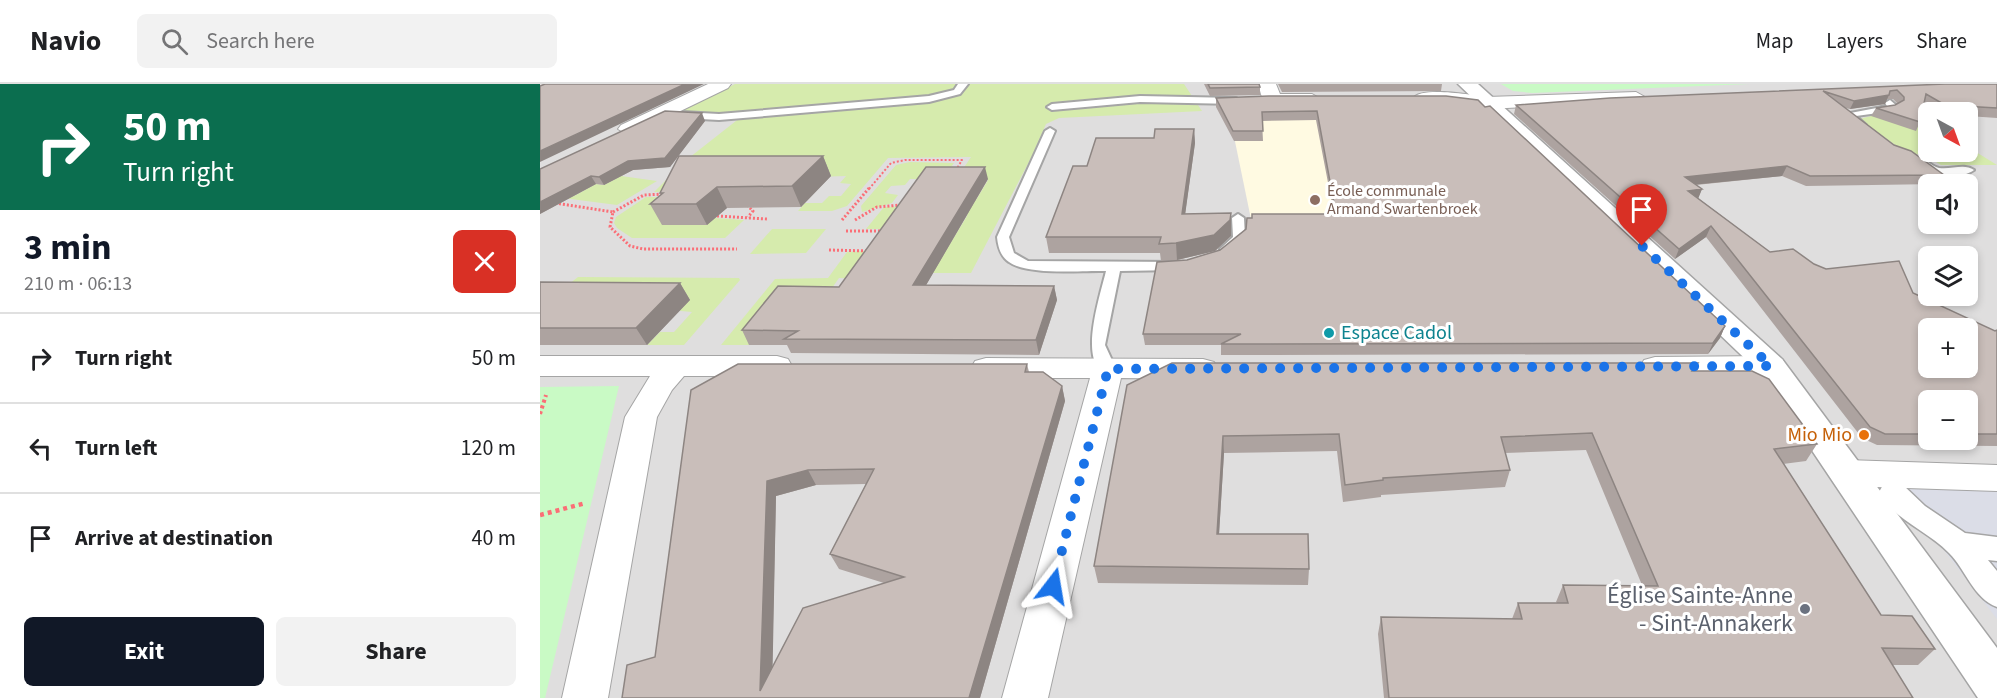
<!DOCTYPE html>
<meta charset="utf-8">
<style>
:root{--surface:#fff;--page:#f2f2f2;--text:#202124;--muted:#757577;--line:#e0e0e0;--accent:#111827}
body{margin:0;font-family:"Source Sans 3",sans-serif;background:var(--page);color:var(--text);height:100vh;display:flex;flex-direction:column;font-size:22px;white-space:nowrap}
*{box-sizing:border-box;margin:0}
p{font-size:20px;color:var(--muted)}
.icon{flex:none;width:33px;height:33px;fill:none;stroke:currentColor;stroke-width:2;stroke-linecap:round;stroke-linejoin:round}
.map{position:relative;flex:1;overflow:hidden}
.sheet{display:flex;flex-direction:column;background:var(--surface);width:540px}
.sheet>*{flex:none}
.banner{background:#0b6e4f;color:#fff;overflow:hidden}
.needle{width:39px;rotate:139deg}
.fabs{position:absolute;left:1378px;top:18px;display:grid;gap:12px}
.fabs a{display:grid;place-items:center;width:60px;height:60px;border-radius:9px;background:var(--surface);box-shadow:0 3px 9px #0003;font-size:30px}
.pin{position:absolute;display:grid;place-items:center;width:51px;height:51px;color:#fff;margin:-62px -26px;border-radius:50% 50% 50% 0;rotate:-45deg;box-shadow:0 0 6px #0007}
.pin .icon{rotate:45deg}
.me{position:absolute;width:66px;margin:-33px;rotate:14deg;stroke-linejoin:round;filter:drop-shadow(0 0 4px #0008)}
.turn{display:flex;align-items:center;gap:21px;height:126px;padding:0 24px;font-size:27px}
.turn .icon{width:78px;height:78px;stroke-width:2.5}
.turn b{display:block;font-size:42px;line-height:51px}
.round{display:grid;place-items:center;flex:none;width:63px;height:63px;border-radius:9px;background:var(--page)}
.headline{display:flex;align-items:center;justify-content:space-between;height:102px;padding:0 24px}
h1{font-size:36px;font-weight:700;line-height:45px;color:var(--accent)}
.primary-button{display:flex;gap:12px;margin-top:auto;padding:12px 24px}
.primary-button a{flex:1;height:69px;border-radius:9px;background:var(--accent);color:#fff;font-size:24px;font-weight:700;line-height:69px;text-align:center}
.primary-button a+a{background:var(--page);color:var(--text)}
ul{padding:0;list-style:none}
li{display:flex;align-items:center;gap:18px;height:90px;padding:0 24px;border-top:2px solid var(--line)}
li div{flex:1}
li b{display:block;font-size:22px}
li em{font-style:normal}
header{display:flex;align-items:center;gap:36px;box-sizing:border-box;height:84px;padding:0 30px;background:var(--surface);border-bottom:2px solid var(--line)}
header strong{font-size:28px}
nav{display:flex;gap:33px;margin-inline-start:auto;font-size:21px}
.search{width:420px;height:54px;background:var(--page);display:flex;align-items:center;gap:15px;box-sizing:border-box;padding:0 21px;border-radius:9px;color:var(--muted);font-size:22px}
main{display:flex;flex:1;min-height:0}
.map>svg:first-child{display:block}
</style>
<header>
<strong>Navio</strong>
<div class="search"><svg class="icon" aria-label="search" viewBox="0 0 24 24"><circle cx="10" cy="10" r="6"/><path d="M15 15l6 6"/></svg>Search here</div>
<nav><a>Map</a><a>Layers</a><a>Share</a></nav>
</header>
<main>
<section class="sheet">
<div class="banner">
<div class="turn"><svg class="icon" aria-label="right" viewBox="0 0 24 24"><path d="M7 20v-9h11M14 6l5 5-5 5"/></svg><div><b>50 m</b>Turn right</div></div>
</div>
<div class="headline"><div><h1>3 min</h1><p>210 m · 06:13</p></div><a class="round" style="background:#d93025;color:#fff"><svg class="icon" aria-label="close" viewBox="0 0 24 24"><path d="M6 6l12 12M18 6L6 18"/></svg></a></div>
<ul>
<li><svg class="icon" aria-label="right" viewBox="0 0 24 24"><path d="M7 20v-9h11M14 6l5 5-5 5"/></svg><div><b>Turn right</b></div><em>50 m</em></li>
<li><svg class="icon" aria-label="left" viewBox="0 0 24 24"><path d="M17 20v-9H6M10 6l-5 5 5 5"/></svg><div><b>Turn left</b></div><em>120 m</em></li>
<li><svg class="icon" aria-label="arrive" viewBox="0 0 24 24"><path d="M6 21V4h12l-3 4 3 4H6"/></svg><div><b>Arrive at destination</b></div><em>40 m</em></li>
</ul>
<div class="primary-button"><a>Exit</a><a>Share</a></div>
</section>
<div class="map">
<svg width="1457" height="614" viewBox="0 0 1457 614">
<rect width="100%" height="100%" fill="#f1ece7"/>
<path fill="#dfdede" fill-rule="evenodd" d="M0,0H1457V614H0ZM1389,28H1428V68H1389ZM1389,100H1428V140H1389ZM1389,172H1428V212H1389ZM1389,244H1428V284H1389ZM1389,316H1428V356H1389Z"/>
<path fill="#fffae2" d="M841,21L861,205L712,140L691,38Z"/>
<path fill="#d6ebad" d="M195,0H644L662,27L519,34L506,40L492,72L431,189H334L330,195L299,194L283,217L219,249L209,261H181L235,195L288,194L307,168L408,163L427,132L429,116H436L448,96L370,95L365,101L351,102L345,109L358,111L352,119L322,128L321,122L356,81L370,78L414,79L406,90L419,91L431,73L348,74L307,122L292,127H258L265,119H282L289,112H301L311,100L300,99L306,92L218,95L175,134L204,136L185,154H92L77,144L74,139L76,133L106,113H138L143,107L114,108L145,77L201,33L140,28Z
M1335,31L1369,36L1389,47V68H1428V63L1457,81H1401L1386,72L1365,68L1319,35Z
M81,92L117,97L77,121L0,111L34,112L56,100L64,101Z
M379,122L355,145H326L344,123Z
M232,145H286L266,169L210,170Z
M38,193L199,194L200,196L144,261H107L120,248H134L152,228L10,215Z"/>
<path fill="#c9fac5" d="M961,0H1209L992,9L973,7Z
M79,302L5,614H0V303Z"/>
<path fill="#dbdde7" d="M1359,402L1457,405V535L1376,430H1356Z"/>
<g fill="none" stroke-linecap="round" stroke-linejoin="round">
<g stroke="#a5a5a5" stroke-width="4">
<path id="service" d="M418,0H428L420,10L389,18L179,36L142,34L137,31L142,28L179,30L389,12L414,6Z
M600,12L696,14L701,17L696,20L600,18L512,26L507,23L512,20Z
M1350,16L1358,23L1353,27L1316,32L1326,41V45C1316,47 1309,38 1305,30L1347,22L1345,19Z
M510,44L515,47L469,153L474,169L488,177L638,178L645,182L638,186L580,187L565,261L576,285L568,290C536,282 561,209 566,187C542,186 488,192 469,178C460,172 458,162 457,153L505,47Z
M1376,75C1386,73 1390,82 1399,84C1411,86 1424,79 1434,86C1418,98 1391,89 1376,79Z
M698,130L704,134L705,154L690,171H680V165L693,153L692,134Z"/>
</g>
<g stroke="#a5a5a5" stroke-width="3">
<path id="pedestrian" d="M1353,398L1363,401L1385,422L1425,449L1457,453V477L1448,476L1457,487V523C1434,515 1426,486 1409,469C1387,446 1355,437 1339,408L1343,401Z"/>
</g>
<g stroke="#a5a5a5" stroke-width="2">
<path id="minor" d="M168,0H191L188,4L95,49L88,51L78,45L81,41Z
M718,0H736L740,10H772L781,15C776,22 731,25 725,18C721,14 720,5 718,0Z
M1096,8L1105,13L1102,17L947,25C933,22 878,21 873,14C881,2 933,11 947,13Z
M0,272H237L248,275L252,282L248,289L237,292H144L132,306L117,333L68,614H22L85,333L110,292H0Z
M1231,272L1242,275L1246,282L1242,289L1231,292L1115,293L1104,290L1100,283L1104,276L1115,273Z
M446,274L663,275L674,278L678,285L674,292L663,295L581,294L508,614H462L550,294H446L435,291L431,284L435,277Z
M1306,376L1457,381V407L1306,402L1294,398L1288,389L1294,380Z"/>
</g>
<g stroke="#a5a5a5" stroke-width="3">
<path id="tertiary" d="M918,0H938L1242,275L1457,564V614H1438L1220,289Z"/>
</g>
<path stroke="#fb6e76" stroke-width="2" stroke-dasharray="2 2" stroke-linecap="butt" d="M329,105L351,79L365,76H422L416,86"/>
<path stroke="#fb6e76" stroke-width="3" stroke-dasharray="2 2" stroke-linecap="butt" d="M15,119L73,128L70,143L90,162L103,165H197
M207,121L213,127L208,133
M73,128L104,111L125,110
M177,132L227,135
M302,136L330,103
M315,136L337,123L361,121
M306,147H344
M289,166L330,167"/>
<path stroke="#fb6e76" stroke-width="4" stroke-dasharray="3 3" stroke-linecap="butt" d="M0,330L6,311"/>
<path stroke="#fb6e76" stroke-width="4.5" stroke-dasharray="4 4" stroke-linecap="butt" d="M0,431L46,419"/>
<use href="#service" fill="#fff" fill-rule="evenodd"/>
<use href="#pedestrian" fill="#fff" fill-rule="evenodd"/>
<use href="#minor" fill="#fff" fill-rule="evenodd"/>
<use href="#tertiary" fill="#fff" fill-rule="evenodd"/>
</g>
<path fill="#ada3a0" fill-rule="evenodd" d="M664,0H719L720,3V11L670,12Z
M738,0H902L901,7L742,8Z
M1457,0V34L1428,32V28H1398L1384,20L1380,38L1376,47L1331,32L1336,24L1355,21L1358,20L1353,15H1347L1345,20L1310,25L1305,24L1354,61L1404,91L1398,100L1266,102L1242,92L1156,101L1162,105L1158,114L1230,168L1274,180L1286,185L1373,209L1455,247L1457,246V362L1337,361L1322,354L1166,153L1135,175L974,30L976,21ZM1389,316H1428V356H1389Z
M906,12L1185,242L1180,254L1168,270L681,271V261H605L603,250L647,176L794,130L776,36L722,37L723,57H694L676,23V14Z
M165,37L130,83L93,86L64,101L56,100L0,130V85Z
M654,45L655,59L645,130L691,145V152L675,167L637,176L621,177L620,169H509L506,153L547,82L614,54Z
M283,72L291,92L261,123L187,124L167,141H122L110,120L121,110L120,109Z
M448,95L386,201L514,202L517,216L499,271L251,269L247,261H209L202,246L299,203Z
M0,198L140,199L150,216L107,261H0Z
M487,280L489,288L522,302L525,317L440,614L115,573L151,306ZM326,400L290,470L299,485L344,499L232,583L236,412L276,401Z
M1154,287L1277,360L1266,377L1243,380L1341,531L1395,565L1378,581H1352L1373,614H844L838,550L841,533L972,535L978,519H1017L1016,518L1023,501H1102L1046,366L965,369L970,386L965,403L841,411V413L803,418L797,367L684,369L679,450L769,485L768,501L558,499L554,482L587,301Z"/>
<path fill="#8d8582" d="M145,0H164L0,78V67Z
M1349,11L1345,20L1310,25L1314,17Z
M162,29L165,37L130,83L93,86L64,101L59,93Z
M654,45L655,59L643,146L642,130Z
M283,72L291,92L261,123L252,102Z
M1247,82L1242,92L1141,102L1145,93Z
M445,83L448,95L378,215L373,201Z
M51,92L56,100L0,130V118Z
M177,103L187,124L167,141L156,120Z
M1162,105L1158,115L1148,107Z
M691,129V152L675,167L637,176L636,159Z
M1171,142L1166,153L1135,175L1139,165Z
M140,199L150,216L107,261L96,244Z
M514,202L517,216L499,271L496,256Z
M1185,242L1180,254L1168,270L1173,259Z
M522,302L525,317L440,614H429Z
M683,352L684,369L678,467L677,450Z
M268,386L276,401L236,412L232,614L220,607L227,397Z"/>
<path fill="#c9beba" stroke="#8d8582" stroke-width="1.5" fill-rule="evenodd" d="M5,0H145L0,67V2Z
M668,0H719L720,3L670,4Z
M1405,0H1457V24L1405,21L1386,10L1380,38L1336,24L1355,21L1364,16V13L1357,6L1350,7L1349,11L1314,17L1283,7L1354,61L1371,67L1404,91L1270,92L1247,82L1145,93L1162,105L1148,107L1230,168L1253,165L1274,180L1286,185L1359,177L1373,209L1455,247L1457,246V350H1428V316H1389V350H1345L1330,343L1171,142L1139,165L976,21L1070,14ZM1389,244H1428V284H1389Z
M729,12H906L938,16L945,23L950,22L1185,242L1173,259L681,260L701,250H603L617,178L647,176L680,166L706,145L707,134H712V130H796L777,27L722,28L723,47H693L676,14Z
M125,27L162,29L125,74L88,77L59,93L51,92L0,118V85Z
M615,45H654L642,130L691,129L690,136L674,151L636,159L619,160L621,153H506L533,82H547L556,54H614Z
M139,72H283L252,102L177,103L156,120H110L123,109H120Z
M386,83H445L373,201L514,202L496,256L244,255L258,247L202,246L238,202L299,203Z
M0,198L140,199L96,244H0Z
M632,279H1158L1152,287H1212L1229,295L1277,360L1234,365L1341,531L1372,532L1395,565L1342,564L1373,614H849L841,533L982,535L978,519H1028L1023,501L1118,502L1052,349L961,353L970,386L843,394V396L805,401L799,350L683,352L677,450H768L769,485L554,482L587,301Z
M198,280H487L485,288H503L522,302L429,614H82L87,581L115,573L151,306ZM334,385L290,470L364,493L263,524L220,607L227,397L268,386Z"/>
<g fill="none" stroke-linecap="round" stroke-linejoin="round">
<path stroke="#1a73e8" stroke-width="10" stroke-dasharray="0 18" d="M513,502L568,285L1231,282L1102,162"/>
</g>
<circle fill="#8d6e63" stroke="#fff" stroke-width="2" cx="775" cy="116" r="6"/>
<circle fill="#0f9aa8" stroke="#fff" stroke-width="2" cx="789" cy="249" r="6"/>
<circle fill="#e8710a" stroke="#fff" stroke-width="2" cx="1324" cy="351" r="6"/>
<circle fill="#6b7280" stroke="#fff" stroke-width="2" cx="1265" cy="525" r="6"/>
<g text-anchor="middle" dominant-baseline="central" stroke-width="6" stroke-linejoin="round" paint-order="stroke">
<g font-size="16" fill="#785e54" stroke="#fff" text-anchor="start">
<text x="787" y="107">École communale<tspan x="787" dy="18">Armand Swartenbroek</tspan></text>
</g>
<g font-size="20" fill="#0d838f" stroke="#fff" text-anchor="start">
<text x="801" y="249">Espace Cadol</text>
</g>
<g font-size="20" fill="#c56008" stroke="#fff" text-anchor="end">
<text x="1312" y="351">Mio Mio</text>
</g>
<g font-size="24" fill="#5b616d" stroke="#fff" text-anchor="end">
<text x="1253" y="511">Église Sainte-Anne<tspan x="1253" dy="28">- Sint-Annakerk</tspan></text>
</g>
</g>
</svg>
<div class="fabs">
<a><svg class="needle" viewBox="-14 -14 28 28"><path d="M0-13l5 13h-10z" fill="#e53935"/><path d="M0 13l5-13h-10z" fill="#757577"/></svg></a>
<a><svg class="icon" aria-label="sound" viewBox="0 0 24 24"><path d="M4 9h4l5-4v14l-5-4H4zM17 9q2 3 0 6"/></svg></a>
<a><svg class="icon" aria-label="layers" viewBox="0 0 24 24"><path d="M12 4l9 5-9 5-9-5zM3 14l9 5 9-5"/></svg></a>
<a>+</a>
<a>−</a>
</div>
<div class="pin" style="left:1102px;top:162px;background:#d93025"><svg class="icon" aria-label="arrive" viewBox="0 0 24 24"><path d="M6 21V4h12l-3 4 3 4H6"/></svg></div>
<svg class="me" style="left:513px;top:502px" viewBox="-20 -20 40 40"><path d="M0-17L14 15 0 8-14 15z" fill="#1a73e8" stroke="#fff" stroke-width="4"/></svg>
</div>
</main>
